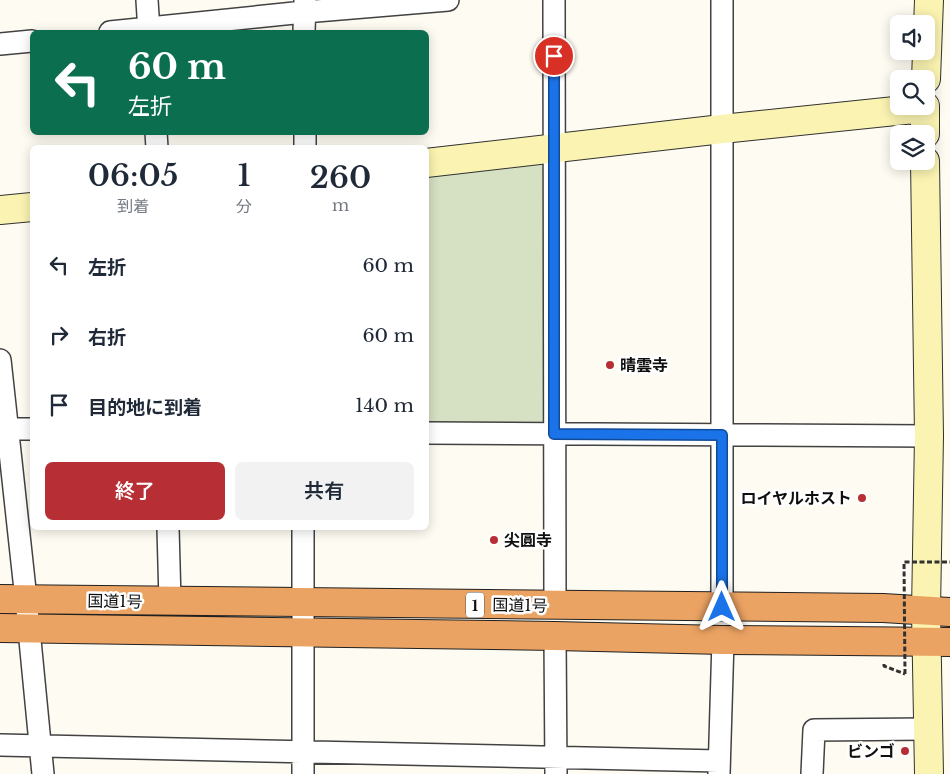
<!DOCTYPE html>
<html lang="ja">
<meta charset="utf-8">
<style>
:root{--surface:#fff;--page:#f2f2f3;--text:#1f2937;--muted:#747a83;--accent:#b72f34}
body{margin:0;font-family:"Libre Baskerville","Noto Sans JP",serif;background:var(--page);color:var(--text);height:100vh;display:flex;flex-direction:column;font-size:19px;white-space:nowrap}
*{box-sizing:border-box;margin:0}
p{font-size:16px;color:var(--muted)}
.icon{flex:none;width:28px;height:28px;fill:none;stroke:currentColor;stroke-width:2;stroke-linecap:round;stroke-linejoin:round}
.map{position:relative;flex:1;overflow:hidden}
.details{position:absolute;left:30px;top:145px;width:399px;height:385px;display:flex;flex-direction:column;background:var(--surface);border-radius:8px;box-shadow:0 2px 12px #0003}
.details>*{flex:none}
.hud{position:absolute;left:30px;top:30px;width:399px;height:105px;border-radius:8px;box-shadow:0 2px 12px #0003;background:#0b6e4f;color:#fff;overflow:hidden}
.buttons{position:absolute;left:890px;top:15px;display:grid;gap:10px}
.buttons a{display:grid;place-items:center;width:45px;height:45px;border-radius:8px;background:var(--surface);box-shadow:0 2px 12px #0003;font-size:25px}
.pin{position:absolute;display:grid;place-items:center;width:42px;height:42px;color:#fff;margin:-21px;border:2px solid #fff;border-radius:50%;box-shadow:0 1px 5px #0007}
.me{position:absolute;width:55px;margin:-28px;rotate:0deg;stroke-linejoin:round;filter:drop-shadow(0 0 4px #0008)}
.turn{display:flex;align-items:center;gap:18px;height:105px;padding:0 15px;font-size:22px}
.turn .icon{width:65px;height:65px;stroke-width:2.5}
.turn b{display:block;font-size:35px;line-height:42px}
.eta{display:flex;justify-content:space-evenly;align-items:center;height:85px;text-align:center}
.eta b{font-size:30px;font-weight:600;line-height:35px}
.cta{display:flex;gap:10px;margin-top:auto;padding:10px 15px}
.cta a{flex:1;height:58px;border-radius:8px;background:var(--accent);color:#fff;font-size:20px;font-weight:600;line-height:58px;text-align:center}
.cta a+a{background:var(--page);color:var(--text)}
ul{padding:0;list-style:none}
li{display:flex;align-items:center;gap:15px;height:70px;padding:0 15px}
li div{flex:1}
li b{display:block;font-size:19px}
li em{font-style:normal}
.map>svg:first-child{display:block}
</style>
<div class="map">
<svg width="950" height="774" viewBox="0 0 950 774">
<rect width="100%" height="100%" fill="#fefcf2"/>
<path fill="#d6e0c3" d="M549,157L545,427L426,426V170Z"/>
<g fill="none" stroke-linecap="round" stroke-linejoin="round">
<g stroke="#424242" stroke-width="24">
<path id="street" d="M147,0L149,32
M554,0L555,606
M722,0V607
M110,32L304,12L448,0
M304,32L305,0
M0,44L32,41
M156,132L157,148
M305,132V148
M0,360L26,599L43,774
M0,429H32
M426,433L929,436
M168,528L170,601
M555,636L556,774
M0,745L719,761
M303,774V528
M719,774L723,640
M812,774L814,730L928,729"/>
</g>
<g stroke="#313131" stroke-width="30">
<path id="secondary" d="M926,79L929,0
M925,106V134
M925,161L929,436L926,611L929,774
M426,163L722,129L924,108
M0,210L32,207"/>
</g>
<g stroke="#202020" stroke-width="30">
<path id="highway" d="M0,599L883,608L950,612
M0,628L555,636L723,640L950,642"/>
</g>
<path stroke="#313131" stroke-width="3" stroke-dasharray="5 2.5" stroke-linecap="butt" d="M884,664V666L905,674"/>
<use href="#street" stroke="#fff" stroke-width="21"/>
<use href="#secondary" stroke="#faf3b1" stroke-width="28"/>
<use href="#highway" stroke="#eba363" stroke-width="28"/>
<path stroke="#313131" stroke-width="3" stroke-dasharray="5 2.5" stroke-linecap="butt" d="M905,674L904,562H950"/>
</g>
<g fill="none" stroke-linecap="round" stroke-linejoin="round">
<g stroke="#114b97" stroke-width="12">
<path id="route" d="M554,56V434L722,435V607"/>
</g>
<use href="#route" stroke="#1a73e8" stroke-width="9"/>
</g>
<g fill="#b72f34" stroke="#fff" stroke-width="2">
<circle cx="610" cy="365" r="5"/>
<circle cx="862" cy="498" r="5"/>
<circle cx="494" cy="540" r="5"/>
<circle cx="905" cy="751" r="5"/>
</g>
<g text-anchor="middle" dominant-baseline="central" stroke-width="5" stroke-linejoin="round" paint-order="stroke">
<rect fill="#fff" stroke="#575757" stroke-width="1" x="466" y="592.5" width="18" height="25" rx="4"/>
<g font-size="15" font-weight="bold" fill="#0f0f0f">
<text x="475" y="605">1</text>
</g>
<g font-size="16" font-weight="bold" fill="#0f0f0f" stroke="#fff" text-anchor="start">
<text x="620" y="365">晴雲寺</text>
<text x="852" y="498" text-anchor="end">ロイヤルホスト</text>
<text x="504" y="540">尖圓寺</text>
<text x="895" y="751" text-anchor="end">ビンゴ</text>
</g>
<g font-size="16" fill="#0f0f0f" stroke="#fff">
<text transform="translate(115 601) rotate(1)">国道1号</text>
<text transform="translate(520 605) rotate(1)">国道1号</text>
</g>
</g>
</svg>
<div class="buttons">
<a><svg class="icon" aria-label="sound" viewBox="0 0 24 24"><path d="M4 9h4l5-4v14l-5-4H4zM17 9q2 3 0 6"/></svg></a>
<a><svg class="icon" aria-label="search" viewBox="0 0 24 24"><circle cx="10" cy="10" r="6"/><path d="M15 15l6 6"/></svg></a>
<a><svg class="icon" aria-label="layers" viewBox="0 0 24 24"><path d="M12 4l9 5-9 5-9-5zM3 14l9 5 9-5"/></svg></a>
</div>
<div class="pin" style="left:554px;top:56px;background:#d93025"><svg class="icon" aria-label="arrive" viewBox="0 0 24 24"><path d="M6 21V4h12l-3 4 3 4H6"/></svg></div>
<svg class="me" style="left:722px;top:607px" viewBox="-20 -20 40 40"><path d="M0-17L14 15 0 8-14 15z" fill="#1a73e8" stroke="#fff" stroke-width="4"/></svg>
<div class="hud">
<div class="turn"><svg class="icon" aria-label="left" viewBox="0 0 24 24"><path d="M17 20v-9H6M10 6l-5 5 5 5"/></svg><div><b>60 m</b>左折</div></div>
</div>
<section class="details">
<div class="eta">
<div><b>06:05</b><p>到着</p></div>
<div><b>1</b><p>分</p></div>
<div><b>260</b><p>m</p></div>
</div>
<ul>
<li><svg class="icon" aria-label="left" viewBox="0 0 24 24"><path d="M17 20v-9H6M10 6l-5 5 5 5"/></svg><div><b>左折</b></div><em>60 m</em></li>
<li><svg class="icon" aria-label="right" viewBox="0 0 24 24"><path d="M7 20v-9h11M14 6l5 5-5 5"/></svg><div><b>右折</b></div><em>60 m</em></li>
<li><svg class="icon" aria-label="arrive" viewBox="0 0 24 24"><path d="M6 21V4h12l-3 4 3 4H6"/></svg><div><b>目的地に到着</b></div><em>140 m</em></li>
</ul>
<div class="cta"><a>終了</a><a>共有</a></div>
</section>
</div>
